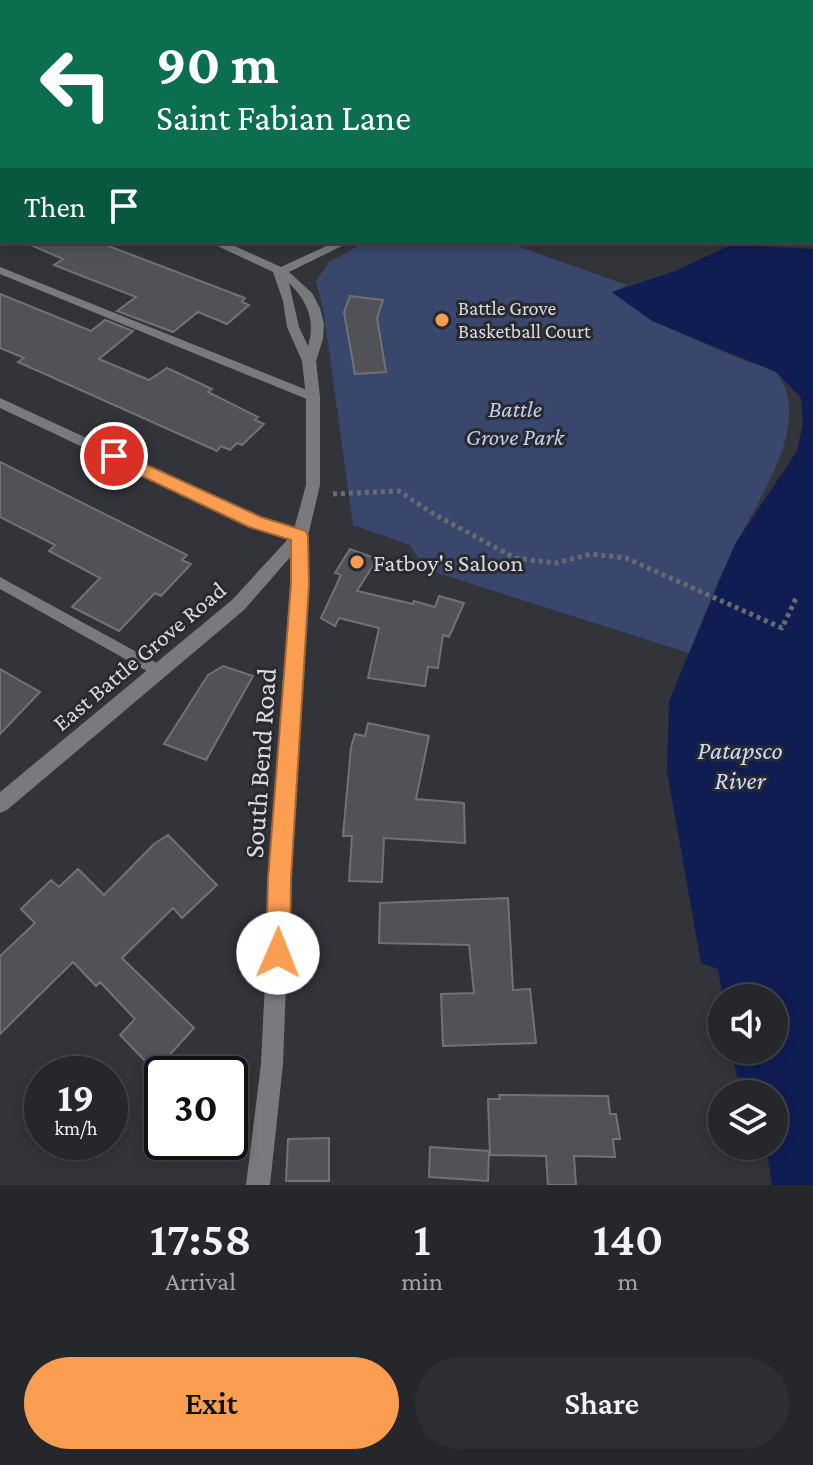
<!DOCTYPE html>
<style>
:root{--surface:#26272b;--page:#2e2f33;--text:#f1f3f6;--muted:#a4a5a9;--line:#424447;--accent:#fb9e51}
body{margin:0;font-family:"Crimson Pro",serif;background:var(--page);color:var(--text);height:100vh;display:flex;flex-direction:column;font-size:30px;white-space:nowrap}
*{box-sizing:border-box;margin:0}
p{font-size:26px;color:var(--muted)}
.icon{flex:none;width:44px;height:44px;fill:none;stroke:currentColor;stroke-width:2;stroke-linecap:round;stroke-linejoin:round}
.map{position:relative;height:1185px;overflow:hidden}
.panel{display:flex;flex-direction:column;background:var(--surface);flex:1}
.panel>*{flex:none}
.banner{position:absolute;left:0px;top:0px;width:814px;height:244px;box-shadow:0 4px 12px #0003,0 0 0 2px var(--line);background:#0b6e4f;color:#fff;overflow:hidden}
.tools{position:absolute;left:708px;top:984px;display:grid;gap:16px}
.tools a{display:grid;place-items:center;width:80px;height:80px;border-radius:50%;background:var(--surface);box-shadow:0 4px 12px #0003,0 0 0 2px var(--line);font-size:40px}
.speed{position:absolute;left:24px;top:1056px;display:flex;gap:16px;font-size:40px;font-weight:700;text-align:center}
.speed>*{display:grid;place-content:center;width:104px;height:104px;border-radius:50%;background:var(--surface);box-shadow:0 4px 12px #0003,0 0 0 2px var(--line);line-height:1}
.speed small{font-size:20px;font-weight:400}
.speed .limit{border:4px solid #111;border-radius:12px;background:#fff;color:#111}
.pin{position:absolute;display:grid;place-items:center;width:68px;height:68px;color:#fff;margin:-34px;border:4px solid #fff;border-radius:50%;box-shadow:0 2px 8px #0007}
.me{position:absolute;width:88px;margin:-44px;rotate:1deg;stroke-linejoin:round;filter:drop-shadow(0 0 6px #0008)}
.turn{display:flex;align-items:center;gap:28px;height:168px;padding:0 24px;font-size:36px}
.turn .icon{width:104px;height:104px;stroke-width:2.5}
.turn b{display:block;font-size:56px;line-height:68px}
.then{display:flex;align-items:center;height:76px;padding:0 24px;background:#0003;gap:16px;font-size:30px}
.eta{display:flex;justify-content:space-evenly;align-items:center;height:136px;text-align:center}
.eta b{font-size:48px;font-weight:600;line-height:56px}
.cta{display:flex;gap:16px;margin-top:auto;padding:16px 24px}
.cta a{flex:1;height:92px;border-radius:48px;background:var(--accent);color:#111;font-size:32px;font-weight:600;line-height:92px;text-align:center}
.cta a+a{background:var(--page);color:var(--text)}
.map>svg:first-child{display:block}
</style>
<div class="map">
<svg width="813" height="1185" viewBox="0 0 813 1185">
<rect width="100%" height="100%" fill="#323439"/>
<path fill="#39476d" d="M366,242H506L627,285L613,293C651,323 698,341 743,360C753,364 768,366 777,373C813,423 760,496 735,546C717,580 704,617 689,653L425,569L410,545L353,525L324,314L316,281L329,262Z"/>
<path fill="#0f1d53" d="M731,245L813,249V1185H772L766,1146H774V1094H757L754,1079L737,1077L732,1050H774V998H723L718,969L701,963L667,771L669,701L735,544L797,451L803,424L801,398L776,372L652,321L612,292L675,271Z"/>
<path fill="#505257" stroke="#707277" stroke-width="2" d="M24,242H98L245,298L242,302L249,305L227,324L198,312L173,332L117,311L136,297L54,265L63,259Z
M0,294L91,331L105,320L133,331L99,359L149,380L167,368L212,389L208,392L258,417L255,420L264,424L242,445L237,443L230,450L221,446L217,451L18,362L24,358L0,348Z
M350,296L383,300L377,318L386,372L355,374L344,312Z
M0,462L187,555L182,560L191,564L161,596L155,593L119,631L72,607L100,578L49,551L55,545L0,517Z
M350,549L377,559L357,591L413,604L414,601L435,607L439,596L464,603L449,637L443,635L438,668L428,667L425,686L368,678L379,628L339,618L335,626L321,618L341,575L335,573Z
M223,666L253,676L206,760L164,744L208,675Z
M0,669L40,692L0,734Z
M368,723L429,736L416,799L464,803L465,843L384,838L382,882L349,881L352,836H343L351,747L355,734L365,736Z
M168,835L217,885L182,918L173,908L122,958L194,1028L155,1071L120,1035L135,1019L100,982L96,986L73,962L0,1034V956L35,923L21,909L51,880L59,887L78,869L104,895L154,844Z
M508,898L513,990L530,989L536,1043L443,1046L441,994L474,993L469,945L379,943L380,903Z
M499,1095L608,1096L610,1114H616L620,1139H613L615,1157L574,1156L576,1185H548L546,1156L490,1155L488,1099H500Z
M329,1138V1181H286L288,1139Z
M430,1147L489,1151L488,1181L429,1177Z"/>
<g fill="none" stroke-linecap="round" stroke-linejoin="round">
<path stroke="#696a6f" stroke-width="5" stroke-dasharray="4 4" stroke-linecap="butt" d="M333,494L399,491L432,513L515,558L556,563L591,554L626,558L782,628L797,596"/>
<path fill="#797a7d" fill-rule="evenodd" d="M0,267L317,394L319,397L317,400H309L0,274Z
M0,577L164,667L166,671L164,675L159,677L154,675L0,589Z"/>
<path fill="#797a7d" fill-rule="evenodd" d="M0,74H2V80H0Z
M0,161H2V168H0Z
M209,242H226L281,267L335,242H350L289,272L312,293L320,308L324,324L323,339L316,361L320,397V485L308,536V584L290,879L283,1064L270,1185H246L261,1064L270,879L292,555L244,610L7,810L0,813V792L232,600L289,538L250,526L0,408V398L260,518L294,529L306,485V397L302,361L287,327L283,301L273,272ZM289,283C307,301 316,320 308,346L299,327Z"/>
</g>
<path fill="#fb9e51" stroke="#a36735" stroke-width="2" d="M114,450L261,517L306,531L308,536L309,584L291,879L290,953L287,962L278,965L270,962L266,953L268,879L291,584V540L249,527L108,460L106,456Z"/>
<g fill="#fb9e51" stroke="#282a2f" stroke-width="3">
<circle cx="442" cy="320" r="8"/>
<circle cx="357" cy="562" r="8"/>
</g>
<g text-anchor="middle" dominant-baseline="central" stroke-width="6" stroke-linejoin="round" paint-order="stroke">
<g font-size="20" fill="#dadbde" stroke="#282a2f" text-anchor="start">
<text x="458" y="308">Battle Grove<tspan x="458" dy="23">Basketball Court</tspan></text>
</g>
<g font-size="24" font-style="italic" fill="#becdf0" stroke="#282a2f">
<text x="515" y="408">Battle<tspan x="515" dy="28">Grove Park</tspan></text>
</g>
<g font-size="24" fill="#dadbde" stroke="#282a2f" text-anchor="start">
<text x="373" y="562">Fatboy's Saloon</text>
</g>
<g font-size="24" fill="#dadbde" stroke="#282a2f">
<text transform="translate(139 656) rotate(-40)">East Battle Grove Road</text>
</g>
<g font-size="26" font-style="italic" fill="#cbdafe" stroke="#282a2f">
<text x="740" y="750">Patapsco<tspan x="740" dy="30">River</tspan></text>
</g>
<g font-size="28" fill="#dadbde" stroke="#282a2f">
<text transform="translate(260 763) rotate(-86)">South Bend Road</text>
</g>
</g>
</svg>
<div class="tools">
<a><svg class="icon" aria-label="sound" viewBox="0 0 24 24"><path d="M4 9h4l5-4v14l-5-4H4zM17 9q2 3 0 6"/></svg></a>
<a><svg class="icon" aria-label="layers" viewBox="0 0 24 24"><path d="M12 4l9 5-9 5-9-5zM3 14l9 5 9-5"/></svg></a>
</div>
<div class="speed"><div>19<small>km/h</small></div><div class="limit">30</div></div>
<div class="pin" style="left:114px;top:456px;background:#d93025"><svg class="icon" aria-label="arrive" viewBox="0 0 24 24"><path d="M6 21V4h12l-3 4 3 4H6"/></svg></div>
<svg class="me" style="left:278px;top:953px" viewBox="-20 -20 40 40"><circle r="19" fill="#fff"/><path d="M0-13L10 11 0 6-10 11z" fill="#fb9e51"/></svg>
<div class="banner">
<div class="turn"><svg class="icon" aria-label="left" viewBox="0 0 24 24"><path d="M17 20v-9H6M10 6l-5 5 5 5"/></svg><div><b>90 m</b>Saint Fabian Lane</div></div>
<div class="then">Then<svg class="icon" aria-label="arrive" viewBox="0 0 24 24"><path d="M6 21V4h12l-3 4 3 4H6"/></svg></div>
</div>
</div>
<section class="panel">
<div class="eta">
<div><b>17:58</b><p>Arrival</p></div>
<div><b>1</b><p>min</p></div>
<div><b>140</b><p>m</p></div>
</div>
<div class="cta"><a>Exit</a><a>Share</a></div>
</section>
